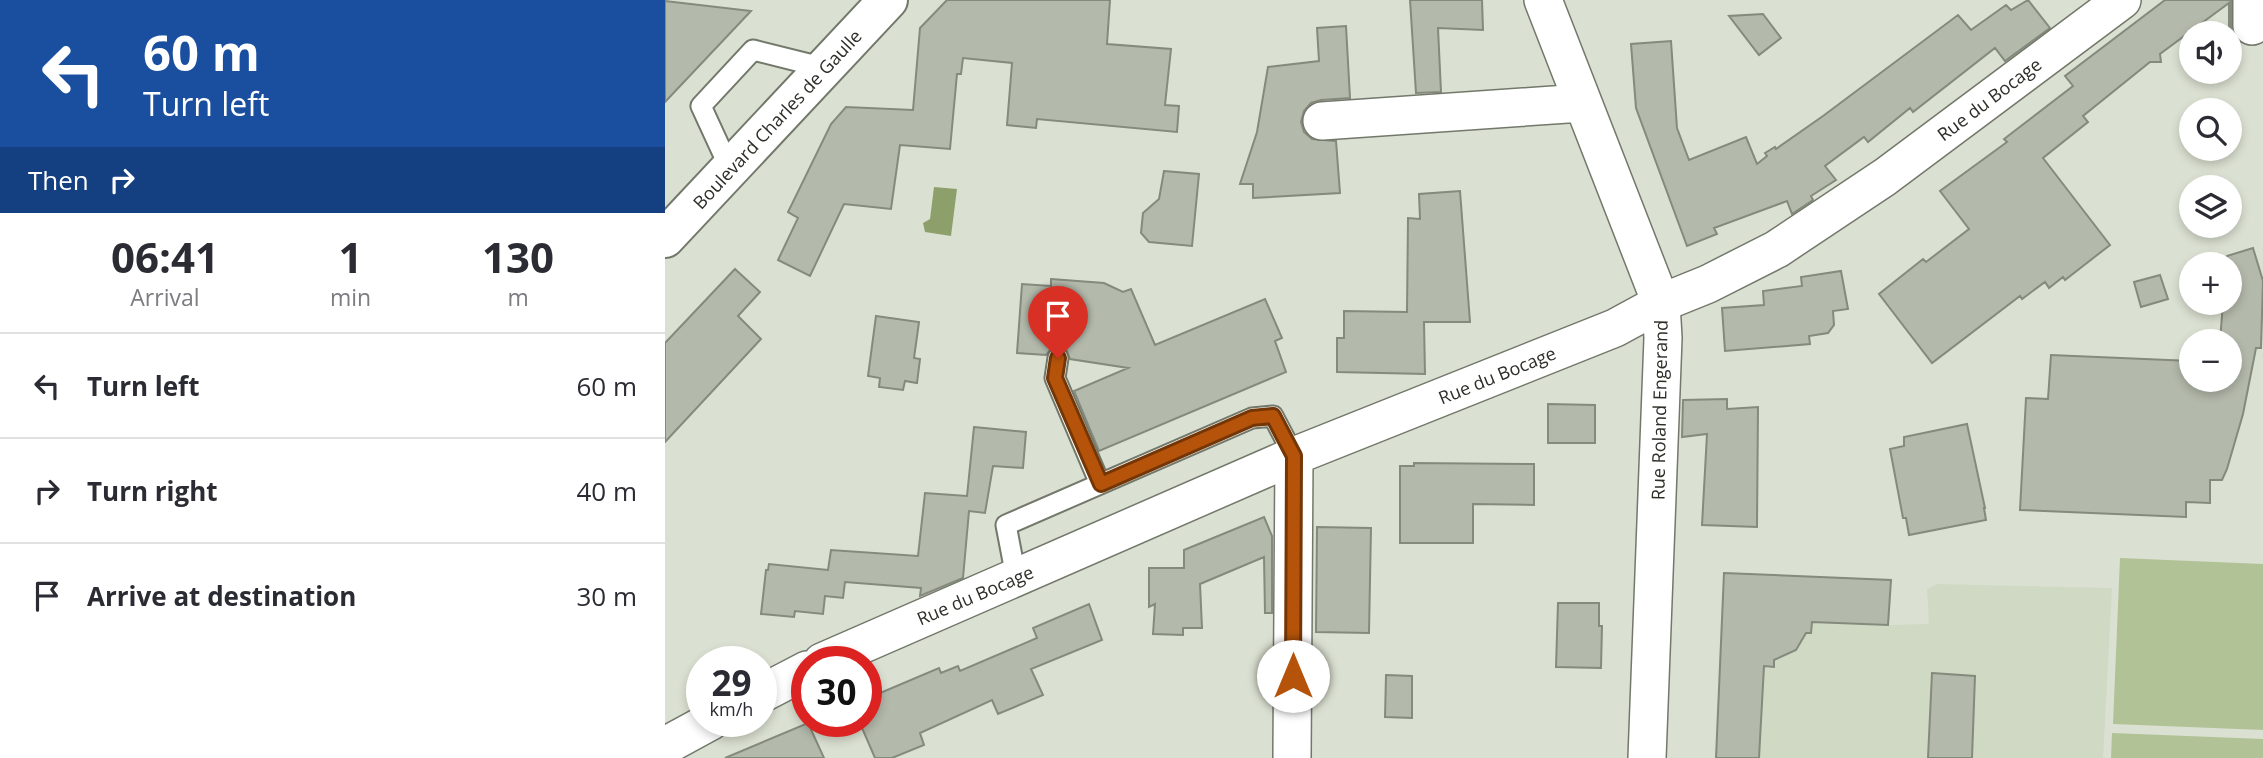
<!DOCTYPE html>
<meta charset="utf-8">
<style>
:root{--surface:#fff;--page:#f7f7f7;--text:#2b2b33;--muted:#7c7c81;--line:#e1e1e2}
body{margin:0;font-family:"Open Sans",sans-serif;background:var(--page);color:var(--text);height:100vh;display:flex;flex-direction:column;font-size:26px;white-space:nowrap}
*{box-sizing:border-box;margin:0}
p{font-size:23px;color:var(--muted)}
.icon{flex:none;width:38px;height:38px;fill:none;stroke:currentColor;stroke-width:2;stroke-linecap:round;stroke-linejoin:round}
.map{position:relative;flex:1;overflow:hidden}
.drawer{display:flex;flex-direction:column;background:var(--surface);width:665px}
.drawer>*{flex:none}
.banner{background:#1a4fa0;color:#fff;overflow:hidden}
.fabs{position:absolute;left:1514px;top:21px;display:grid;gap:14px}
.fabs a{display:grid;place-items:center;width:63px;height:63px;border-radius:50%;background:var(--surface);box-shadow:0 4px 10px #0003;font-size:35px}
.speed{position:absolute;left:21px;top:646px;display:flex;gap:14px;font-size:35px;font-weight:700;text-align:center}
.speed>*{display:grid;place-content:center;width:91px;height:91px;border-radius:50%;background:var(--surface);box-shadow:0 4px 10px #0003;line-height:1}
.speed small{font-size:18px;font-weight:400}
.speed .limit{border:10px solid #d22;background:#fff;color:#111}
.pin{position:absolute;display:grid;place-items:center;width:60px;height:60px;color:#fff;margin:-72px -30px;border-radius:50% 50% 50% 0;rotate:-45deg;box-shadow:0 0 7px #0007}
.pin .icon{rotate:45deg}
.me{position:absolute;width:77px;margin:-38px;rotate:0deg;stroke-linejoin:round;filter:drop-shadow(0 0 5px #0008)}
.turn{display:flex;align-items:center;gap:24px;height:147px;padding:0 28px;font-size:32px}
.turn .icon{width:91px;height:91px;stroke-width:2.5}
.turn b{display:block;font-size:49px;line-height:60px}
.then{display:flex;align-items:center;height:66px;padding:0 28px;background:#0003;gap:14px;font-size:26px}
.eta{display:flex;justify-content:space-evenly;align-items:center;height:119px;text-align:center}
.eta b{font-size:42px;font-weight:700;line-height:49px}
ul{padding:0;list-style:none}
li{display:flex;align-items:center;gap:21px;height:105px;padding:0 28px;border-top:2px solid var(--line)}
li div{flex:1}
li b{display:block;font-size:26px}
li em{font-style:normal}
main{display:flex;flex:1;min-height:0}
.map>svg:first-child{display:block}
</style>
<main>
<section class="drawer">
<div class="banner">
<div class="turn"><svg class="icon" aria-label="left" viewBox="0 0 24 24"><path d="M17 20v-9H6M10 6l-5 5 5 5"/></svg><div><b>60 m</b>Turn left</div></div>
<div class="then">Then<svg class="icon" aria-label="right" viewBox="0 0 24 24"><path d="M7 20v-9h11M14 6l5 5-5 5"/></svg></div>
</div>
<div class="eta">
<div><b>06:41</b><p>Arrival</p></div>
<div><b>1</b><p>min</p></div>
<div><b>130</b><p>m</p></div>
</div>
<ul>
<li><svg class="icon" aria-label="left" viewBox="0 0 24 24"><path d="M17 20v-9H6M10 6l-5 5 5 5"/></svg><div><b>Turn left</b></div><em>60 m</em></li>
<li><svg class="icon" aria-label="right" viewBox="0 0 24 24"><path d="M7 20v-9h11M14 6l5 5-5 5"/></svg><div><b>Turn right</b></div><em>40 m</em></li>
<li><svg class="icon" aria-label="arrive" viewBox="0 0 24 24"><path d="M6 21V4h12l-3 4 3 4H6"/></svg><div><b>Arrive at destination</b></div><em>30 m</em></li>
</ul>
</section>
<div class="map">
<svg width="1598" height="758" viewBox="0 0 1598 758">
<rect width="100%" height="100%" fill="#dbe1d2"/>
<path fill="#d0d9c3" d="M1059,573L1226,580L1224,625L1264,624L1262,589L1272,584L1447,588L1438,758H1051Z"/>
<path fill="#b1c296" d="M1455,558L1598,564V730L1448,724Z
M1447,733L1598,739V758H1446Z"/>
<path fill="#8da06c" d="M269,187L292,189L286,236L260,232L258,223L265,219Z"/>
<path fill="#b3b9ab" stroke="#848a7c" stroke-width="2" d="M282,0H445L442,44L506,49L500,105L514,106L512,132L372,119L371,128L342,125L347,63L298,58L296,74H292L285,149L235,145L226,209L179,204L145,276L113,260L133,218L123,212L166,124L181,107L248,110L255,28Z
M745,0H817L818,30L773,28L776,92L751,93Z
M1363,0L1385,28L1340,61L1330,48L1248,112L1245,108L1203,142L1199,137L1160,166L1171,180L1146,196L1148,200L1127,214L1122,201L1049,228L1052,234L1022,246L971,108L966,44L1006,41L1012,128L1024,160L1081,137L1092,164L1102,156L1100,153L1110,147L1111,149L1158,116L1293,15L1306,30L1341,5L1346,10Z
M1500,0H1566V27L1569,36L1574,42L1564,46V3L1495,54L1496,62H1485L1418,116L1423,122L1378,158L1445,245L1400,280L1398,277L1384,288L1380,282L1357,299L1355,296L1267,363L1214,294L1258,259L1261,262L1304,229L1275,191L1342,142L1339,139L1408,86L1400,76Z
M0,1L86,11L0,102Z
M1098,14L1116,38L1094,55L1064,16Z
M681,26L685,98L656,100L646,103L639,111L636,122L639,132L647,139L671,141L675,193L588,198V184H575L592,132L603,67L654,61L652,28Z
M499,171L534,174L527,246L484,242L476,233L478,213L494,199Z
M795,191L805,322H759L760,374L672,372V338H679V311L742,312L743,218L755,219L754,194Z
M1588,248L1598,281L1596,348H1591L1578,414L1562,469L1557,480H1545V503L1521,502V517L1355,510L1361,398L1383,399L1386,355L1526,361V380H1564V341H1555L1558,303H1564V264H1561L1562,256Z
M70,269L95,292L73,316L96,339L0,442V343Z
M1176,271L1183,309L1168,311L1169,325L1163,333L1144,336L1145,344L1060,351L1057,308L1099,305L1098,291L1137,286L1136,277Z
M1495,275L1503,299L1476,307L1469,282Z
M386,279L439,283L458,292L466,289L490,345L600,299L617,338L610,341L621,372L434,451L409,391L463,368L405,359L401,349L394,346L388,347L381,355L352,353L357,284L386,286Z
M211,316L254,322L249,358L255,359L252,383L240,381L238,390L214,387L215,378L203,376Z
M1062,399V409L1093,407L1092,527L1037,525L1042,434L1017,437L1018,400Z
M883,404L930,405V443H883Z
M1302,424L1320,508H1319L1321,520L1244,535L1241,518H1238L1225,449L1239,446V437Z
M309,427L361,432L358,468L328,466L320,513L304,511L298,578L255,596L256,588L180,582L178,598L160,596L158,614L130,611L129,617L96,614L101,570H103L104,564L163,570L166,550L253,556L260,493L302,496Z
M749,463L869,464V505L808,504V543H735V466H749Z
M599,517L607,536V613H600L599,557L535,584L537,628H518V635L488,634L490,604L484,607V568H519V550Z
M652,527L706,528L704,633L651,632Z
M1059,573L1226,580L1223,625L1147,622L1146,633H1141L1131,650L1109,660V667L1099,666L1094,758H1051Z
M893,603H934V626H937L936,668L891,667Z
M424,604L437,640L366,669L378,695L333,714L327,700L255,733L259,745L227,758H210L194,721H201V699L274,668L276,673L293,666L295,671L372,638L368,628Z
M1267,673L1310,676L1307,758H1263Z
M721,675L747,676V718L720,717Z
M143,723L159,758H60Z"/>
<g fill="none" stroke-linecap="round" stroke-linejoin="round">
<g stroke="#72786a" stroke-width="23">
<path id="lane" d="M65,169L36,106L88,50L160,68
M393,358L390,378L435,484
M351,577L341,525L587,418L608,416L629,456"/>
</g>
<g stroke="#72786a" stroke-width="40">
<path id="street" d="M878,0L996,303L998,338L982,758
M1587,26V0
M657,121L917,103
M157,662L629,456L950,328L996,303L1043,284L1112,249L1220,177L1457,0
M96,694L142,670
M0,746L46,721
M627,758L629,456"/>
</g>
<g stroke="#72786a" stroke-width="42">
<path id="primary" d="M0,238L223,0"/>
</g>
<use href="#lane" stroke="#fff" stroke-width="19"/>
<use href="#street" stroke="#fff" stroke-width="37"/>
<use href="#primary" stroke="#fff" stroke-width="38"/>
</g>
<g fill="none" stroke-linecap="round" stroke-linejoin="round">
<g stroke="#753606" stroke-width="18">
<path id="route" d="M393,358L390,378L436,484L587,418L608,416L629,456L628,676"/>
</g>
<use href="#route" stroke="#b45309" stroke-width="12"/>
</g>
<g text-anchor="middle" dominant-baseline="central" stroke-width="5" stroke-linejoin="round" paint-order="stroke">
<g font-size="18" fill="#2c2e28" stroke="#fff">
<text transform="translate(1324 99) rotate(-37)">Rue du Bocage</text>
<text transform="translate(112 119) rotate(-47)">Boulevard Charles de Gaulle</text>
<text transform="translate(832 375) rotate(-22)">Rue du Bocage</text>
<text transform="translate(994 410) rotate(-89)">Rue Roland Engerand</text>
<text transform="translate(310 595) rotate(-23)">Rue du Bocage</text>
</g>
</g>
</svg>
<div class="fabs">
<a><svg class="icon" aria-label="sound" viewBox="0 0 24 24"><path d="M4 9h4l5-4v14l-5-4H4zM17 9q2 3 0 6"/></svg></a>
<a><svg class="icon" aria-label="search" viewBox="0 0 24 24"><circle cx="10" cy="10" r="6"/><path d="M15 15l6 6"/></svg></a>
<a><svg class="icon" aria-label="layers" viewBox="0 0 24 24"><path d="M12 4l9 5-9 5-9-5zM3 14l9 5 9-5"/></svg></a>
<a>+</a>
<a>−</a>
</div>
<div class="speed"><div>29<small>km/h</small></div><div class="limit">30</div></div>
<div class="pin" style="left:393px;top:358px;background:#d93025"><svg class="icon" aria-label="arrive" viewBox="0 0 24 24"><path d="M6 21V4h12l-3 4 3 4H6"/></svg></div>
<svg class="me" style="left:628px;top:676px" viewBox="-20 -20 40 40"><circle r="19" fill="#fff"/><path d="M0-13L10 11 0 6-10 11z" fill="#b45309"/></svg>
</div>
</main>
